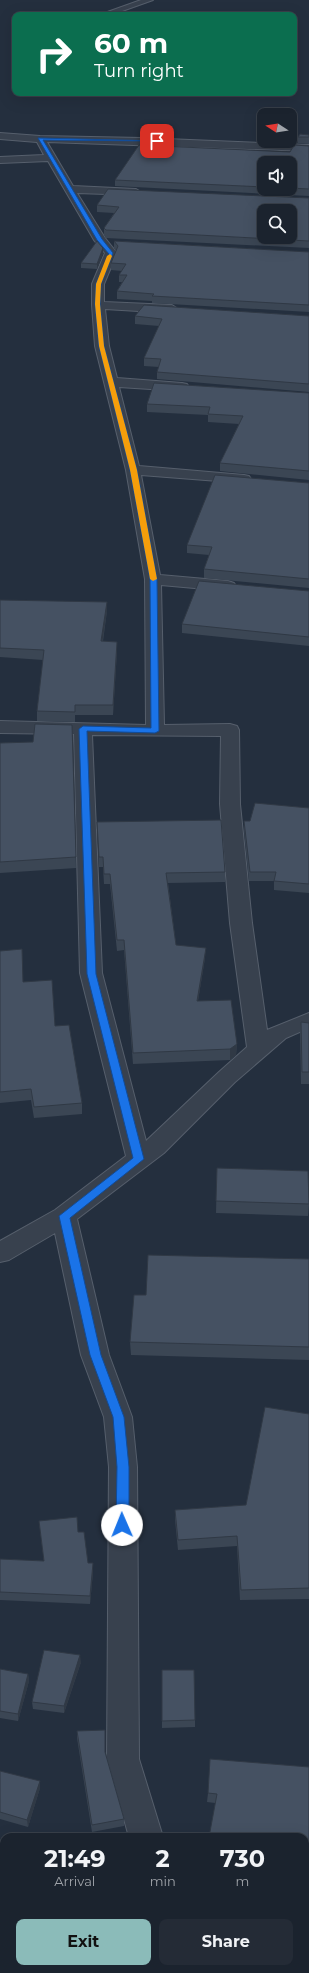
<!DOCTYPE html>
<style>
:root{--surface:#1b232e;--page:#242b36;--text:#f1f3f6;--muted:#a0a4aa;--line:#39404a;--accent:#8bbbb9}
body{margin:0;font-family:Montserrat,sans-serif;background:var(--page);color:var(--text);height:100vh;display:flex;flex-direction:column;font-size:15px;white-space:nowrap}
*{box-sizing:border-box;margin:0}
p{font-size:13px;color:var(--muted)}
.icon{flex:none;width:22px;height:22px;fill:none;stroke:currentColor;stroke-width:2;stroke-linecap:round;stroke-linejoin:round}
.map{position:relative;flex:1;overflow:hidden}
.details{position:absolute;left:0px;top:1833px;width:309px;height:140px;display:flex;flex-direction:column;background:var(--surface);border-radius:12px 12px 0 0;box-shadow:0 4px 16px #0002,0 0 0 1px var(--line)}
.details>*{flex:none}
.banner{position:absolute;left:12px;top:12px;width:285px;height:84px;border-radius:8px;box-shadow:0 4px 16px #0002,0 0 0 1px var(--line);background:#0b6e4f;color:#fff;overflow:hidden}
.needle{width:26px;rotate:282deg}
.buttons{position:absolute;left:257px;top:108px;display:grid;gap:8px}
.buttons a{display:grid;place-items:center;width:40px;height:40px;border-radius:8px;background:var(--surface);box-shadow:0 4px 16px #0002,0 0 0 1px var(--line);font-size:20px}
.pin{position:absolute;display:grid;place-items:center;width:34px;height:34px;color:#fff;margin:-17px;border-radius:8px;box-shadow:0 2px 6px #0006}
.me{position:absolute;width:44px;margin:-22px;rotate:359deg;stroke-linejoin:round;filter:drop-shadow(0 0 3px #0008)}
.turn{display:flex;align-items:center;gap:14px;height:84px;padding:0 16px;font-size:18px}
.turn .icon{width:52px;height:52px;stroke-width:2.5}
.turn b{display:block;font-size:28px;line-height:34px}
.eta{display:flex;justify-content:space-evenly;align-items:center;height:68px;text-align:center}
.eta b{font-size:24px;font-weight:700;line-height:28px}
.cta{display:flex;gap:8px;margin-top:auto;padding:8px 16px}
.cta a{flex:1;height:46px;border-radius:8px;background:var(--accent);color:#111;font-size:16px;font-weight:700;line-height:46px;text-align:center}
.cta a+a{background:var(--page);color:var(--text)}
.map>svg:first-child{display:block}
</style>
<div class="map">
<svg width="309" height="1973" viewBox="0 0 309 1973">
<rect width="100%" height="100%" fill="#242f3e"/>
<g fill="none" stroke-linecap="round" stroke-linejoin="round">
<g stroke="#565f6c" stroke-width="2">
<path id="minor" d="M141,0H153L111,15H99Z
M0,133L40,136L142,138L309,145V151L47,142L73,186L136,189L141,192L136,195L77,193L105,238L117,253L104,284V302L172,305L178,309L172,313L105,309L109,346L117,378L182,383L187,384L189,387L187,390L182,391L119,387L139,466L244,475L249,476L251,479L249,482L244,483L141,475L160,575L228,581L234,583L236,586L234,589L228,591L161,585L164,725L230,724L237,726L239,730L240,804L252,923L267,1030L309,1013V1028L286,1038L235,1082L164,1153L77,1219L109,1355L132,1417L137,1467L139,1759L163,1837H129L107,1759L109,1467L104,1417L81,1355L55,1233L9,1260L0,1262V1241L55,1210L126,1156L80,973L74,734L0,733V721L146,725L145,579L126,470L95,346L92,305V284L105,253L94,240L48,161L0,163V157L44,155L37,142L0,139ZM92,735L221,736L220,804L230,923L247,1047L219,1072L146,1141L102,973Z
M309,1903V1939L305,1940V1904Z
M0,1947H4V1969H20L18,1973H0Z
M165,1969H201V1973H165Z"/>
</g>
<use href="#minor" fill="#38414e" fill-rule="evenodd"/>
</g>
<path fill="#3b4654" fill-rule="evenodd" d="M309,135V144L298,143V137Z
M309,146V196L115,186V180L290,152ZM264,163H290V189H264Z
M309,198V248L106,238L104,235V228L114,213L97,212V205Z
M114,241L309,252V312L152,303V301L117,299V291L122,282H119V275L122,271L111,270V263L116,251L114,248Z
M103,248V253L97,269L81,268V263Z
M135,316H309V392L157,379V372L159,367L144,366V358L159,326L135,324Z
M309,393V480L220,471V463L239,424L208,422V415L147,412V404Z
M309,483V588L204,578V569L209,555L187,553V545Z
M309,591V646L182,633V624Z
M0,600L107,611L103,641L117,642V651L113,715H75V722L37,721V711L43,660L0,657Z
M72,725L76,868L0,873V743L33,742Z
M309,808V893L274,890V881H249L244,830V821H250Z
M97,822L225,872V882L168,883L176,945L205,958L198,1001L237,1044L236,1055L230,1060L133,1064L124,950L117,951L110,884H104L103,867H99Z
M0,951L55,1026L82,1103V1114L34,1118L31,1100L0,1103Z
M301,1022L309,1023V1084H301L300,1034Z
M217,1168L309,1204L308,1216L216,1213Z
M309,1259V1360L131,1355L130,1342L146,1295Z
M309,1414V1599L240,1600L237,1546L178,1550L175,1520V1510L246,1505Z
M39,1521L78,1532L88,1563H93V1572L90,1604L0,1600V1559L44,1561Z
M81,1662L64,1713L33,1709L32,1702Z
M0,1669L28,1674L29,1681L18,1721L0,1718Z
M162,1670L195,1720V1727L162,1728Z
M77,1731L106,1753L124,1819V1826L92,1832L77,1738Z
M309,1767V1884H305V1837L215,1803L207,1802L208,1793Z
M0,1771L40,1788L28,1827L0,1819Z"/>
<path fill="#303945" d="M103,248V253L97,269V264Z
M107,602V611L101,650V641Z
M117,642V651L113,715V705Z
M206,948L205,958L196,1012L197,1001Z
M237,1044L236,1055L230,1060V1049Z
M93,1563V1572L90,1604V1596Z
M80,1655L81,1662L64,1713V1706Z
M28,1674L29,1681L18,1721V1714Z
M40,1781V1788L28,1827L27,1820Z"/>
<path fill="#455162" stroke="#303945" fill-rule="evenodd" d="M300,134L309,135V137H298Z
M139,145L290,152L294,145L309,146V189L290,188V163H264V187L115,180Z
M108,189L309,198V241L106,230L104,228L119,207L97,205ZM264,211H290V237H264Z
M97,241L103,248L97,264L81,263Z
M114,241L309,252V305L152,296L154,294L117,291L127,275H119L126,264L111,263L118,246Z
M144,305L309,316V384L157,372L161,359L144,358L162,319L135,316Z
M154,383L309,393V471L220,463L243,416L208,414L210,407L147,404Z
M215,475L309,483V579L204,569L212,547L187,545Z
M199,581L309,591V637L182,624Z
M0,600L107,602L101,641L117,642L113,705H75V712L37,711L44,650L0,648Z
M35,724L72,725L76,857L0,862V743L33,742Z
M255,803L309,808V884L274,881L276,872H250L244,821H250Z
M221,820L225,872L166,873L176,945L206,948L197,1001L231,1000L237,1044L230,1049L133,1053L124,940H117L110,874H104L103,857H99L97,822Z
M22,949L23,982L52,980L55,1026L69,1025L82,1103L34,1107L31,1089L0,1092V951Z
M301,1022L309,1023V1072H302Z
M217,1168L308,1171L309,1204L216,1201Z
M148,1255L309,1259V1347L130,1342L134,1295H146Z
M265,1407L309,1414V1588L241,1590L237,1536L178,1540L175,1510L246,1505Z
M77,1517L78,1532H84L88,1563H93L90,1596L0,1592V1559L44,1561L39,1521Z
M44,1650L80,1655L64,1706L32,1702Z
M0,1669L28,1674L18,1714L0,1711Z
M162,1670H194L195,1720L162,1721Z
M105,1730V1752L124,1819L92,1825L77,1731Z
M210,1759L309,1767V1875H305V1837H209L217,1794L208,1793Z
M0,1771L40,1781L27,1820L0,1812Z
M309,1947V1973H194V1969H305V1948Z
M61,1969H116L156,1973H61Z"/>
<path fill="#1a73e8" stroke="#114b97" d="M38,138L159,141L43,140L102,239L113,253L101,284L100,304L104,346L137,470L157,579L159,731L155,733L87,731L96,974L144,1159L70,1218L101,1355L124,1417L129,1467V1525L127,1529L122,1530L118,1529L116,1525L117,1467L113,1417L90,1355L59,1216L133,1158L87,974L79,729L83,726L151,728L150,579L130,470L99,346L95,304L96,284L109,254L97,240Z"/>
<path fill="#f59e0b" d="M110,254L112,256L101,284L100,304L104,346L137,470L157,579L153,581L150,579L130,470L99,346L95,304L96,284L107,256Z"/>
</svg>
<div class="buttons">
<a><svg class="needle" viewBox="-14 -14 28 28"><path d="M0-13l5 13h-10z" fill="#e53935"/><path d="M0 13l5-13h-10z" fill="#a0a4aa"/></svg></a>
<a><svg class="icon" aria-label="sound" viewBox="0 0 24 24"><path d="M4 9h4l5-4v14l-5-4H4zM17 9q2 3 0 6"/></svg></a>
<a><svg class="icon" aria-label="search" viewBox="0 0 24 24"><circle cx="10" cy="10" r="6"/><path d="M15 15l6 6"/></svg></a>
</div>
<div class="pin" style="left:157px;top:141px;background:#d93025"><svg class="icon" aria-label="arrive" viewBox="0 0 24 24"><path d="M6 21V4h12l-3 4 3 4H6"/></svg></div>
<svg class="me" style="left:122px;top:1525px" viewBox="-20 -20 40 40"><circle r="19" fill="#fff"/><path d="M0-13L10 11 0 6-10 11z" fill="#1a73e8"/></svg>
<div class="banner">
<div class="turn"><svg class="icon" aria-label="right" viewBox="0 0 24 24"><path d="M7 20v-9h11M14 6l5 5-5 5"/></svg><div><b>60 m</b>Turn right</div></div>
</div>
<section class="details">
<div class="eta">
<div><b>21:49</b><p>Arrival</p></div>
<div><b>2</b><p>min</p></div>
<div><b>730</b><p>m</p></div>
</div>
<div class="cta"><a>Exit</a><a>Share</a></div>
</section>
</div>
